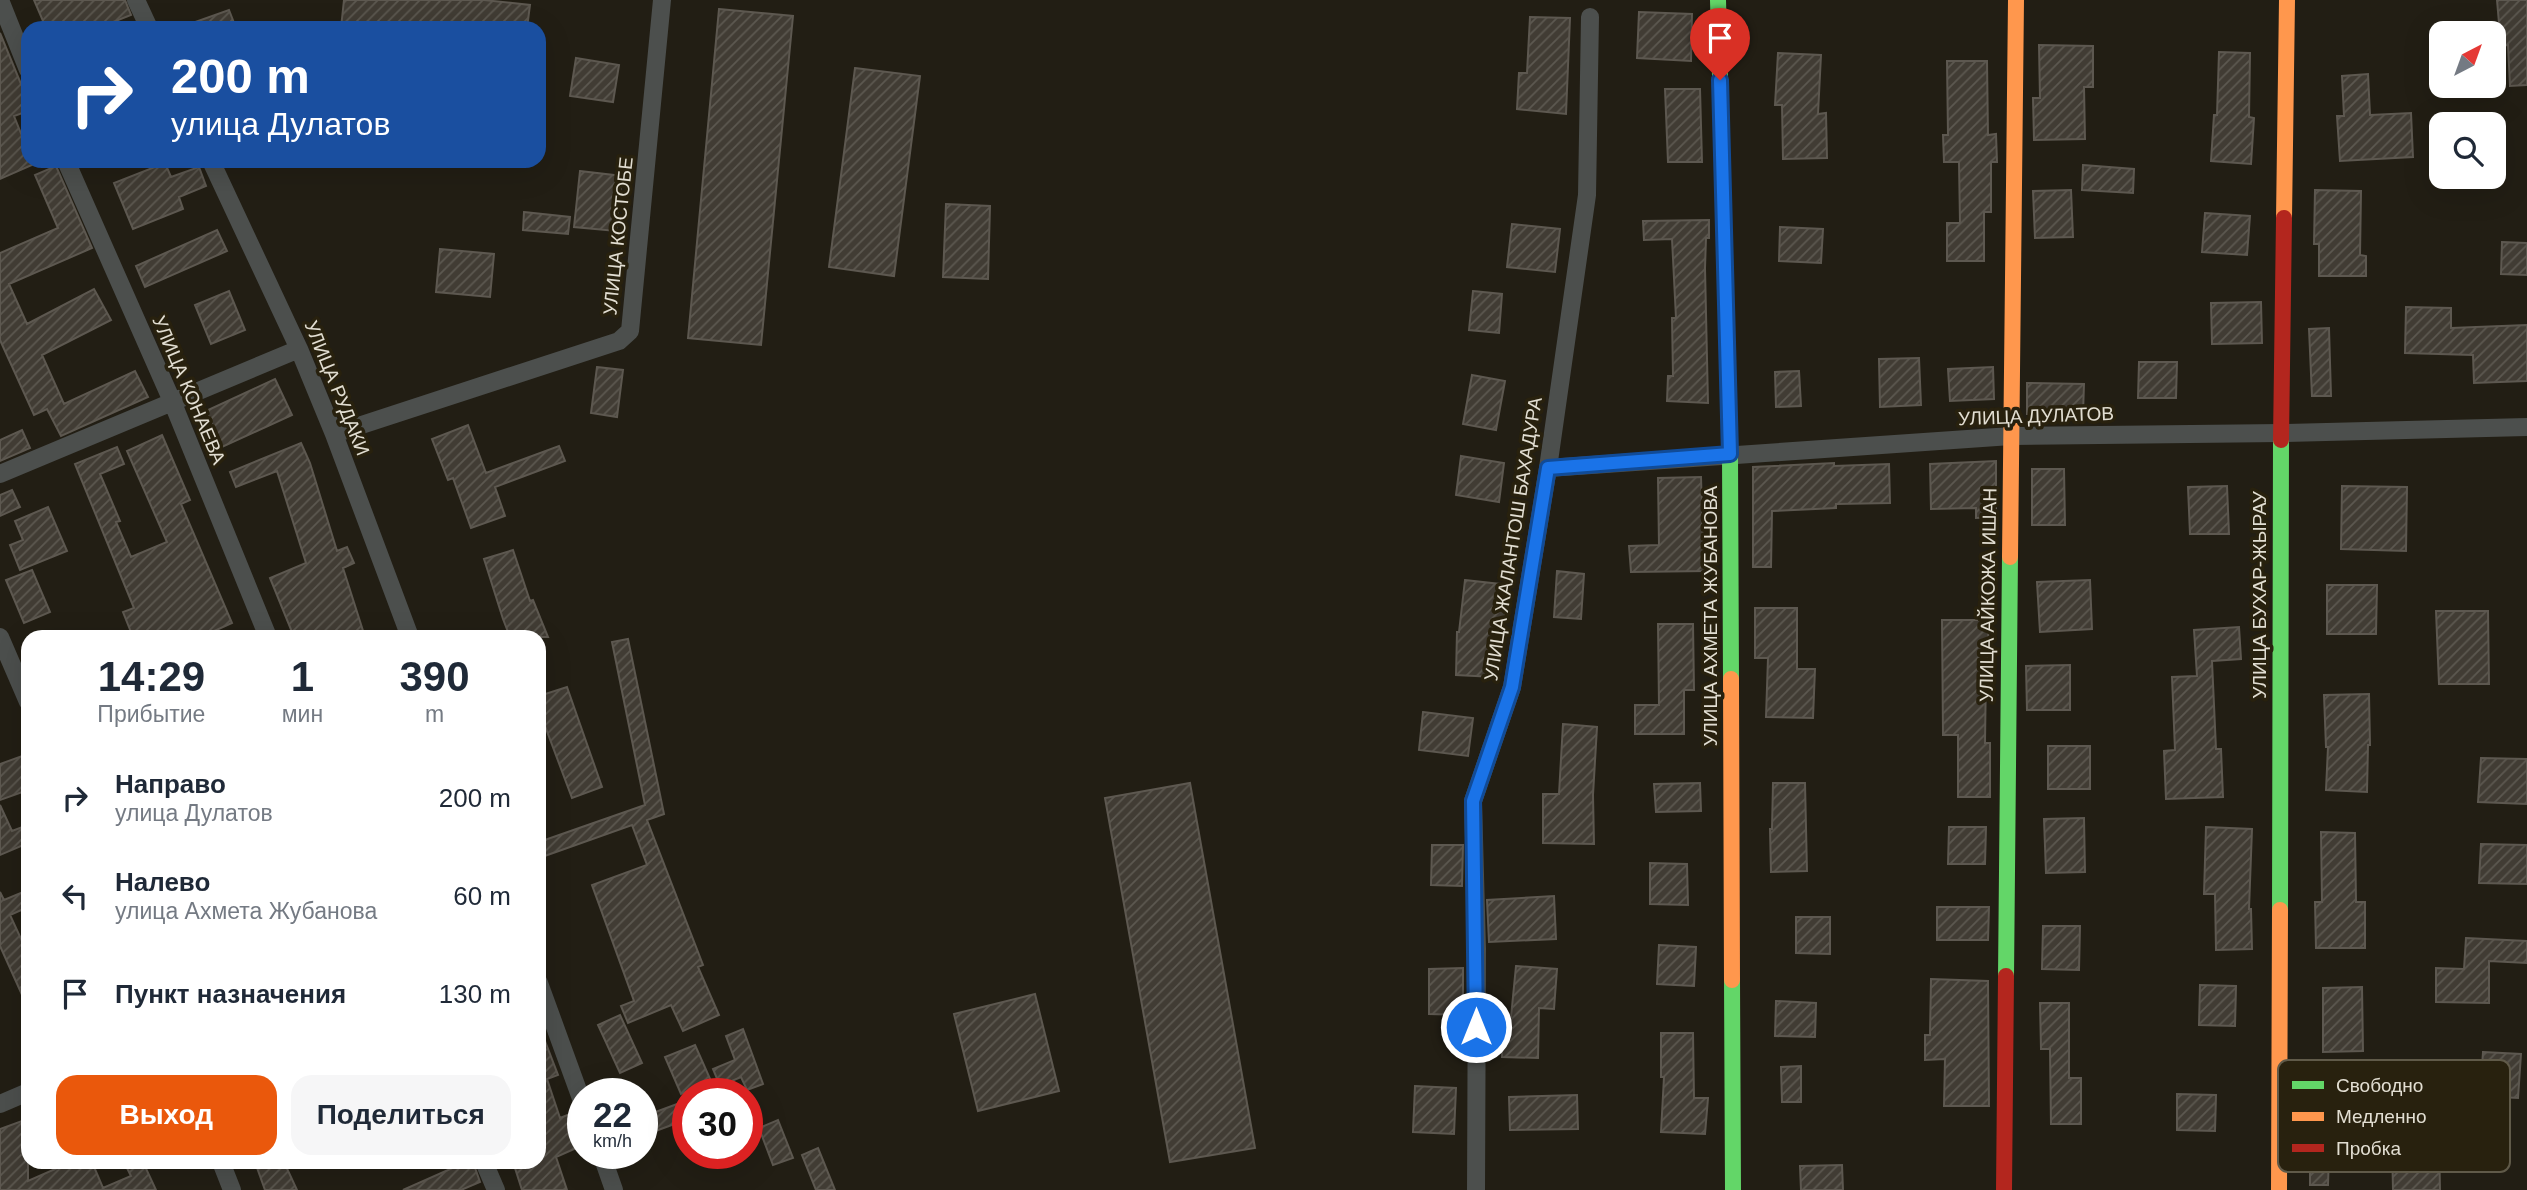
<!DOCTYPE html>
<html lang="ru">
<meta charset="utf-8">
<style>
:root{--surface:#fff;--page:#f6f6f7;--text:#1f2937;--muted:#747a83;--accent:#ea580c}
body{margin:0;font-family:Arial,sans-serif;background:var(--page);color:var(--text);height:100vh;display:flex;flex-direction:column;font-size:26px;white-space:nowrap}
*{box-sizing:border-box;margin:0}
p{font-size:23px;color:var(--muted)}
.icon{flex:none;width:38px;height:38px;fill:none;stroke:currentColor;stroke-width:2;stroke-linecap:round;stroke-linejoin:round}
.map{position:relative;flex:1;overflow:hidden}
.details{position:absolute;left:21px;top:630px;width:525px;height:539px;display:flex;flex-direction:column;background:var(--surface);border-radius:21px;box-shadow:0 7px 28px #0002}
.details>*{flex:none}
.banner{position:absolute;left:21px;top:21px;width:525px;height:147px;border-radius:21px;box-shadow:0 7px 28px #0002;background:#1a4fa0;color:#fff;overflow:hidden}
.needle{width:46px;rotate:41deg}
.buttons{position:absolute;left:2429px;top:21px;display:grid;gap:14px}
.buttons a{display:grid;place-items:center;width:77px;height:77px;border-radius:14px;background:var(--surface);box-shadow:0 7px 28px #0002;font-size:35px}
.speed{position:absolute;left:567px;top:1078px;display:flex;gap:14px;font-size:35px;font-weight:700;text-align:center}
.speed>*{display:grid;place-content:center;width:91px;height:91px;border-radius:50%;background:var(--surface);box-shadow:0 7px 28px #0002;line-height:1}
.speed small{font-size:18px;font-weight:400}
.speed .limit{border:10px solid #d22;background:#fff;color:#111}
.pin{position:absolute;display:grid;place-items:center;width:60px;height:60px;color:#fff;margin:-72px -30px;border-radius:50% 50% 50% 0;rotate:-45deg;box-shadow:0 0 7px #0007}
.pin .icon{rotate:45deg}
.me{position:absolute;width:77px;margin:-38px;rotate:0deg;stroke-linejoin:round;filter:drop-shadow(0 0 5px #0008)}
.turn{display:flex;align-items:center;gap:24px;height:147px;padding:0 35px;font-size:32px}
.turn .icon{width:91px;height:91px;stroke-width:2.5}
.turn b{display:block;font-size:49px;line-height:60px}
.eta{display:flex;justify-content:space-evenly;align-items:center;height:119px;text-align:center}
.eta b{font-size:42px;font-weight:700;line-height:49px}
.cta{display:flex;gap:14px;margin-top:auto;padding:14px 35px}
.cta a{flex:1;height:80px;border-radius:21px;background:var(--accent);color:#fff;font-size:28px;font-weight:700;line-height:80px;text-align:center}
.cta a+a{background:var(--page);color:var(--text)}
ul{padding:0;list-style:none}
li{display:flex;align-items:center;gap:21px;height:98px;padding:0 35px}
li div{flex:1}
li b{display:block;font-size:26px}
li em{font-style:normal}
.map>svg:first-child{display:block}
</style>
<div class="map">
<svg width="2527" height="1190" viewBox="0 0 2527 1190">
<defs>
<pattern id="building-hatch" width="6" height="6" patternUnits="userSpaceOnUse" patternTransform="scale(1.75)"><rect width="6" height="6" fill="#413c34"/><path d="M-1 1l2-2M0 6l6-6M5 7l2-2" fill="none" stroke="#5c5850"/></pattern>
</defs>
<rect width="100%" height="100%" fill="#221e14"/>
<path fill="url(#building-hatch)" stroke="#5d5850" stroke-width="2" d="M34,0H125L131,15L113,22L116,28H46Z
M344,0H484L530,5L527,28H341Z
M2497,0H2527V85L2510,86L2508,45L2501,46Z
M719,9L793,16L761,345L688,338Z
M229,10L236,28H184V26Z
M1639,12L1692,14L1691,61L1637,58Z
M1530,17L1570,18L1566,114L1517,109L1519,73H1527Z
M0,33L28,101V111L14,116L28,151V161H32L34,164L0,179Z
M2039,45L2093,46V87H2084L2085,139L2034,140L2033,98H2040Z
M2219,52L2250,53L2249,117L2254,118L2251,164L2211,161L2214,115H2217Z
M1778,53L1821,55L1818,114L1826,113L1827,158L1783,159L1782,105H1775Z
M576,58L619,65L613,102L570,96Z
M1947,61H1987L1988,135L1996,134L1997,162H1991V212H1984V261H1947V223H1960L1959,162H1944L1943,135H1948Z
M855,68L920,76L894,276L829,267Z
M2368,74L2370,115L2411,113L2413,157L2340,161L2337,116H2344L2342,76Z
M1665,89H1700L1702,162H1668Z
M165,163L171,177L199,167L206,186L179,197L183,209L133,229L114,183Z
M2083,165L2134,169L2133,193L2082,190Z
M56,166L92,248L9,284L27,324L94,289L111,320L42,355L64,404L135,371L148,397L61,436L47,409L34,415L0,340V253L58,228L35,175Z
M580,171L622,176L616,231L574,227Z
M2071,190L2073,237L2035,238L2033,191Z
M2315,190L2361,191L2360,255L2366,256V276H2319V244H2314Z
M946,204L990,206L988,279L943,277Z
M524,212L570,217L568,234L523,230Z
M2205,213L2250,216L2247,255L2202,252Z
M1709,220V238H1706L1705,268L1708,403L1667,401L1668,376H1673L1672,318H1676L1672,239L1644,240L1643,221Z
M1512,224L1560,229L1555,272L1507,267Z
M1780,227L1823,229L1821,263L1779,261Z
M217,230L227,251L145,287L136,266Z
M2502,242L2527,243V275L2501,274Z
M440,249L494,254L490,297L436,292Z
M229,291L245,330L211,344L195,305Z
M1473,291L1502,294L1499,333L1469,330Z
M2261,302L2262,343L2212,344L2211,303Z
M2406,307L2451,308V328L2527,325V381L2474,383L2473,355L2405,353Z
M2329,328L2331,396H2312L2309,329Z
M1919,358L1921,405L1880,407L1879,359Z
M2139,362H2177L2176,398H2138Z
M597,367L623,370L617,417L591,413Z
M1993,367L1994,399L1950,401L1948,369Z
M1799,371L1801,406L1776,407L1775,372Z
M1472,375L1505,381L1496,430L1463,424Z
M275,379L292,415L222,447L206,411Z
M2027,383L2084,384L2083,414H2027Z
M468,425L486,473L559,446L565,461L495,487L505,516L471,528L453,478L448,480L432,439Z
M22,430L30,448L0,461V440Z
M162,435L190,500L181,504L232,623L201,637H133L123,612L134,608L75,464L117,447L124,464L100,474L120,521L116,522L131,557L167,542L127,451Z
M301,443L310,463L337,551L347,547L354,563L343,568L365,637H294L270,578L306,563L277,471L236,487L230,472Z
M1461,456L1504,463L1499,502L1456,495Z
M1996,461V517L1976,518V508L1931,509L1930,464Z
M1834,463V466L1889,464L1890,503L1836,504V508L1772,511L1771,567H1753V467Z
M2032,469H2064L2065,525H2032Z
M1701,477L1703,545H1706L1707,571L1631,572L1629,546L1659,545L1658,478Z
M2227,486L2229,534H2190L2188,487Z
M2342,486L2407,487L2406,551L2341,549Z
M12,490L20,507L0,516V495Z
M48,507L67,551L20,570L10,545L23,540L15,521Z
M513,550L530,601L533,600L548,637H510L503,619L484,559Z
M32,570L50,612L24,623L6,580Z
M1557,571L1584,574L1581,619L1554,617Z
M1465,580L1509,585L1504,624L1496,623L1494,677L1456,675L1457,632H1459Z
M2090,580L2092,629L2040,632L2037,582Z
M2327,585H2377L2376,634H2327Z
M1755,608H1797V669H1815L1813,718L1766,717L1768,658H1755Z
M2436,611H2488L2489,684H2439Z
M1942,620H1988L1989,670H1986L1985,743H1990V797H1958V735H1943Z
M1658,624H1693L1694,690H1684V734H1635V705H1659Z
M2239,627L2241,659L2212,661L2216,749H2221L2223,797L2166,799L2164,751L2175,750L2172,677L2197,676L2194,630Z
M628,639L664,814L647,820L703,965L698,967L719,1015L683,1031L671,1005L628,1023L621,1006L634,1001L592,885L647,865L632,825L539,858V842L645,805L612,642Z
M2070,665V710H2027L2026,666Z
M567,687L602,787L572,798L539,710V696Z
M2369,694L2370,745H2368L2367,792L2326,790L2328,747H2326L2324,695Z
M1423,712L1473,718L1468,756L1419,750Z
M1563,724L1597,727L1593,795L1594,844L1543,843V794H1559Z
M2048,746H2090V789H2048Z
M28,754V790L0,800V764Z
M2481,758L2527,759V804L2478,802Z
M1190,783L1255,1148L1170,1162L1105,798Z
M1700,783L1701,811L1656,812L1654,784Z
M1773,783H1805L1807,871L1771,872L1770,829H1772Z
M0,805L12,831L28,825V843L0,855Z
M2084,818L2085,872L2046,873L2044,819Z
M1949,827H1986L1985,864H1948Z
M2206,827L2252,829L2249,909H2251L2252,949L2216,950L2215,894H2204Z
M2321,832L2355,833L2356,902H2365V948H2316L2315,902H2322Z
M2481,844L2527,845V884L2479,883Z
M1432,845H1463L1462,886L1431,885Z
M1650,863L1687,864L1688,905L1650,904Z
M28,890V907L10,915L28,954V1008L0,946V892L4,900Z
M1554,896L1556,939L1489,942L1487,900Z
M1937,907H1989L1988,940H1937Z
M1796,917H1830V954L1796,953Z
M2043,926H2080L2079,970L2042,969Z
M2466,938L2527,941V963L2489,961V1003L2436,1002V968L2464,969Z
M1659,945L1696,947L1694,986L1657,984Z
M1516,966L1557,969L1554,1009L1539,1008L1538,1058L1502,1057L1503,1017H1511Z
M1463,968V1015L1429,1014V969Z
M1931,979L1988,981L1989,1106H1944L1945,1059L1925,1060V1035H1930Z
M2200,985L2236,986L2235,1026L2199,1025Z
M2362,987L2363,1051L2323,1052V988Z
M1035,994L1059,1091L978,1111L954,1014Z
M1776,1001L1816,1003L1815,1037L1775,1036Z
M2040,1003H2069V1078H2081V1124H2051L2050,1049H2041Z
M620,1015L642,1063L620,1073L598,1025Z
M540,1028L558,1075L547,1079L560,1118L575,1112L583,1128V1145L556,1157L567,1190H522L515,1168L531,1162H539Z
M743,1029L763,1084L747,1090L741,1077L720,1086L713,1069L735,1060L726,1036Z
M1661,1033H1693L1694,1098H1708L1705,1134L1661,1132L1664,1077H1661Z
M695,1045L711,1081L681,1094L665,1057Z
M2483,1052L2521,1054L2518,1098L2480,1096Z
M1801,1066V1102H1782L1781,1067Z
M1415,1086L1456,1088L1454,1134L1413,1132Z
M2177,1094L2216,1095L2215,1131L2177,1130Z
M1577,1095L1578,1129L1510,1130L1509,1097Z
M688,1100V1119L642,1136V1117Z
M778,1120L793,1158L773,1165L759,1128Z
M22,1121L28,1136V1181L71,1162H92L103,1188L131,1176L124,1162H143L156,1190H0V1129Z
M2439,1143L2440,1190H2393L2392,1144Z
M818,1148L835,1190H816L802,1155Z
M2310,1151L2329,1152L2328,1185H2310Z
M255,1162H284L297,1190H265Z
M466,1162H473L480,1182L461,1190H403Z
M1842,1165L1843,1190H1801L1800,1166Z"/>
<g fill="none" stroke-linecap="round" stroke-linejoin="round">
<path stroke="#4c4f4d" stroke-width="18" d="M0,0L28,70
M136,0L149,28
M66,161L172,401L268,637
M211,161L299,349L334,434L410,637
M334,434L619,341L630,331L662,0
M1548,468L2011,436L2281,433L2527,427
M0,474L299,349
M0,637L28,702
M539,983L583,1104
M0,1104L28,1092
M601,1153L614,1190
M221,1162L232,1190
M484,1162L496,1190
M1476,1190L1477,949L1473,801L1512,687L1548,468L1587,195L1590,17"/>
<path stroke="#63d668" stroke-width="16" d="M1718,0L1730,454L1731,679
M2280,910L2281,440
M2006,976L2010,557
M1732,980L1733,1190"/>
<path stroke="#ff974d" stroke-width="16" d="M2284,218L2287,0
M2010,557L2016,0
M1731,679L1732,980
M2279,1190L2280,910"/>
<path stroke="#b3261e" stroke-width="16" d="M2281,440L2284,218
M2004,1190L2006,976"/>
</g>
<g fill="none" stroke-linecap="round" stroke-linejoin="round">
<g stroke="#114b97" stroke-width="18">
<path id="route" d="M1476,1027L1473,801L1512,687L1548,468L1730,454L1720,80"/>
</g>
<use href="#route" stroke="#1a73e8" stroke-width="12"/>
</g>
<g text-anchor="middle" dominant-baseline="central" stroke-width="7" stroke-linejoin="round" paint-order="stroke">
<g font-size="19" fill="#e2ded2" stroke="#28210e">
<text transform="translate(618 236) rotate(-84)">УЛИЦА КОСТОБЕ</text>
<text transform="translate(337 388) rotate(68)">УЛИЦА РУДАКИ</text>
<text transform="translate(189 390) rotate(67)">УЛИЦА КОНАЕВА</text>
<text transform="translate(2036 416) rotate(-2)">УЛИЦА ДУЛАТОВ</text>
<text transform="translate(1513 539) rotate(-81)">УЛИЦА ЖАЛАНТОШ БАХАДУРА</text>
<text transform="translate(1988 595) rotate(-89)">УЛИЦА АЙКОЖА ИШАН</text>
<text transform="translate(2259 595) rotate(-90)">УЛИЦА БУХАР-ЖЫРАУ</text>
<text transform="translate(1710 616) rotate(-90)">УЛИЦА АХМЕТА ЖУБАНОВА</text>
</g>
</g>
<rect x="2278" y="1060" width="232" height="112" rx="10" fill="#28210e" stroke="#605a49" stroke-width="2"/>
<rect x="2292" y="1081" width="32" height="8" fill="#63d668"/>
<rect x="2292" y="1112" width="32" height="9" fill="#ff974d"/>
<rect x="2292" y="1144" width="32" height="8" fill="#b3261e"/>
<g font-size="19" fill="#e2ded2">
<text x="2336" y="1092">Свободно</text>
<text x="2336" y="1123">Медленно</text>
<text x="2336" y="1155">Пробка</text>
</g>
</svg>
<div class="buttons">
<a><svg class="needle" viewBox="-14 -14 28 28"><path d="M0-13l5 13h-10z" fill="#e53935"/><path d="M0 13l5-13h-10z" fill="#747a83"/></svg></a>
<a><svg class="icon" aria-label="search" viewBox="0 0 24 24"><circle cx="10" cy="10" r="6"/><path d="M15 15l6 6"/></svg></a>
</div>
<div class="speed"><div>22<small>km/h</small></div><div class="limit">30</div></div>
<div class="pin" style="left:1720px;top:80px;background:#d93025"><svg class="icon" aria-label="arrive" viewBox="0 0 24 24"><path d="M6 21V4h12l-3 4 3 4H6"/></svg></div>
<svg class="me" style="left:1476px;top:1027px" viewBox="-20 -20 40 40"><circle r="17" fill="#1a73e8" stroke="#fff" stroke-width="3"/><path d="M0-11L8 9 0 5-8 9z" fill="#fff"/></svg>
<div class="banner">
<div class="turn"><svg class="icon" aria-label="right" viewBox="0 0 24 24"><path d="M7 20v-9h11M14 6l5 5-5 5"/></svg><div><b>200 m</b>улица Дулатов</div></div>
</div>
<section class="details">
<div class="eta">
<div><b>14:29</b><p>Прибытие</p></div>
<div><b>1</b><p>мин</p></div>
<div><b>390</b><p>m</p></div>
</div>
<ul>
<li><svg class="icon" aria-label="right" viewBox="0 0 24 24"><path d="M7 20v-9h11M14 6l5 5-5 5"/></svg><div><b>Направо</b><p>улица Дулатов</p></div><em>200 m</em></li>
<li><svg class="icon" aria-label="left" viewBox="0 0 24 24"><path d="M17 20v-9H6M10 6l-5 5 5 5"/></svg><div><b>Налево</b><p>улица Ахмета Жубанова</p></div><em>60 m</em></li>
<li><svg class="icon" aria-label="arrive" viewBox="0 0 24 24"><path d="M6 21V4h12l-3 4 3 4H6"/></svg><div><b>Пункт назначения</b></div><em>130 m</em></li>
</ul>
<div class="cta"><a>Выход</a><a>Поделиться</a></div>
</section>
</div>
